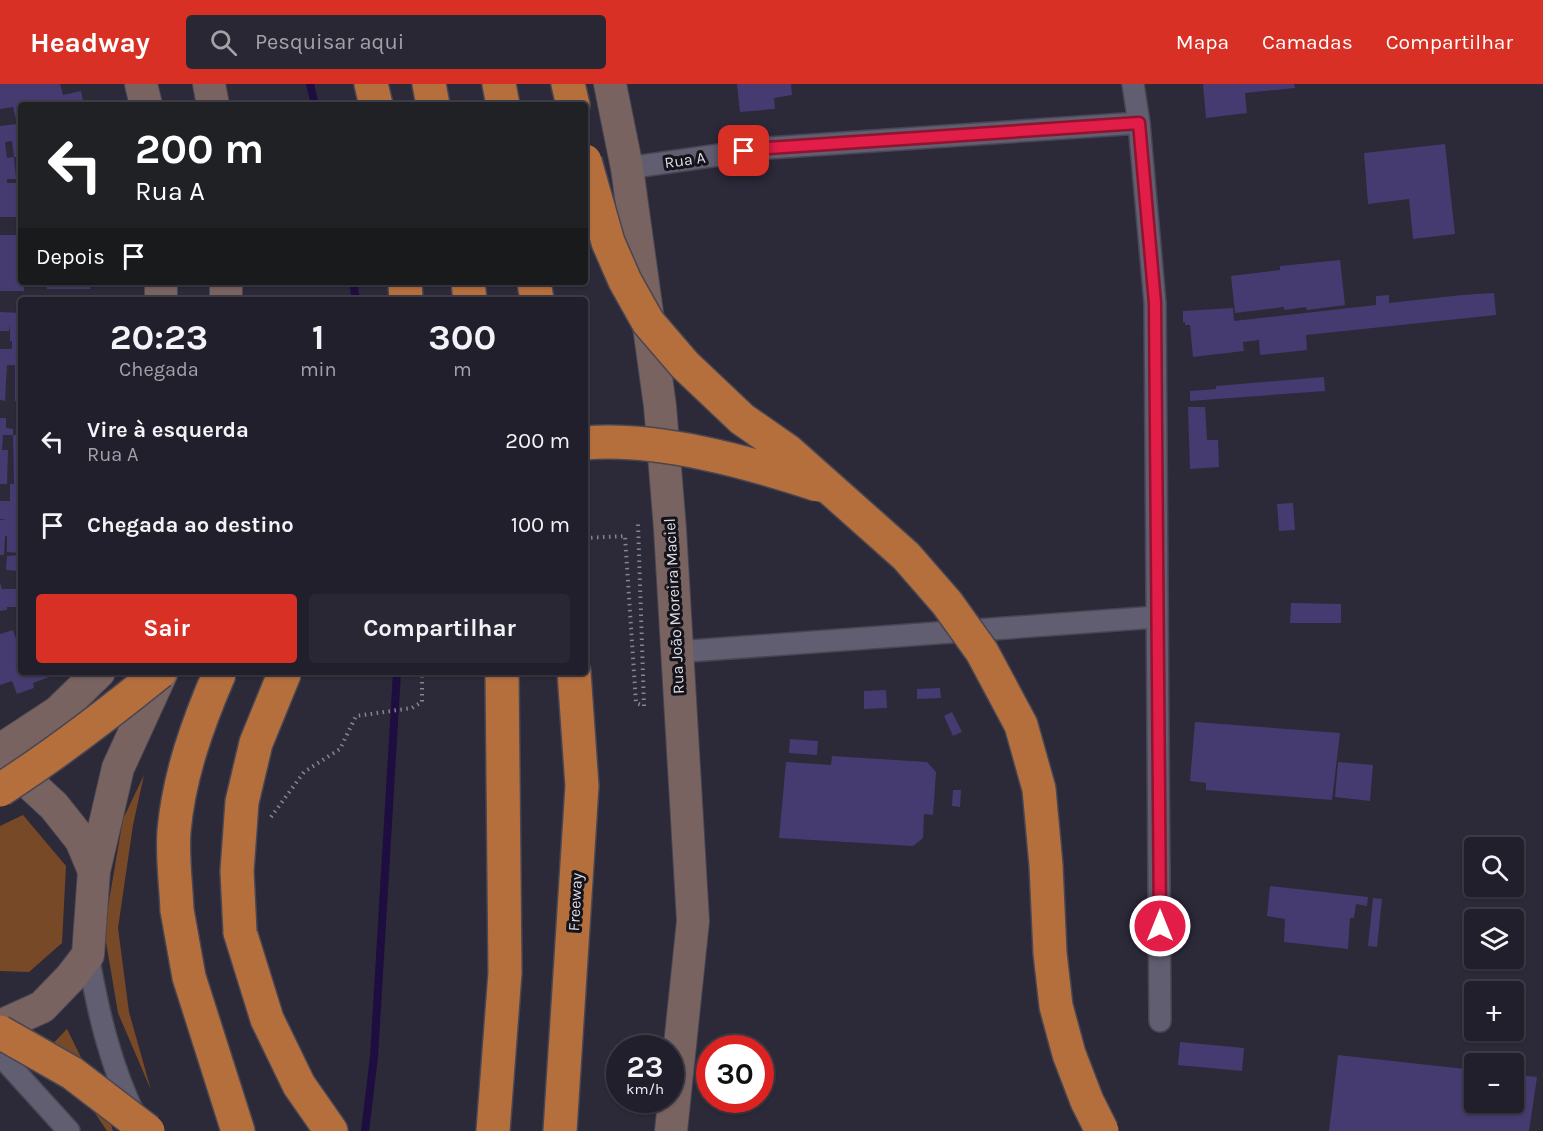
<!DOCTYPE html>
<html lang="pt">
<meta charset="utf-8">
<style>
:root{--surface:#211f2b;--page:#292733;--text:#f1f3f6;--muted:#a2a2a9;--line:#3e3d47;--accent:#d93025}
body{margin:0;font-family:Karla,sans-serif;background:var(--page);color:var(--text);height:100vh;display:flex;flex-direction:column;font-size:22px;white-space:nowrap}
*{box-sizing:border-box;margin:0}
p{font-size:20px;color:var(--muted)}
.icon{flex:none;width:33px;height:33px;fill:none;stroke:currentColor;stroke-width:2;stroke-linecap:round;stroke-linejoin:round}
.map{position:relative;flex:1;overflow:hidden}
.panel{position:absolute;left:18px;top:213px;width:570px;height:378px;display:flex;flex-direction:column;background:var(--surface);border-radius:6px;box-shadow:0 2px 4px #0004,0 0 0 2px var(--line)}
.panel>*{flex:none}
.hud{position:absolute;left:18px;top:18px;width:570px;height:183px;border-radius:6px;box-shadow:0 2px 4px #0004,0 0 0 2px var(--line);background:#202124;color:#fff;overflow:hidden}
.tools{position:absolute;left:1464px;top:753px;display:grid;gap:12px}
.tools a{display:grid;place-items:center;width:60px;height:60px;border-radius:6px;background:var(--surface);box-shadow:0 2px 4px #0004,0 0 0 2px var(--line);font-size:30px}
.speed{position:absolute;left:606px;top:951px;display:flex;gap:12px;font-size:30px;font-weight:700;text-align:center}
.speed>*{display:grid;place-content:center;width:78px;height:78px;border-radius:50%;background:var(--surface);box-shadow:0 2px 4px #0004,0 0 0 2px var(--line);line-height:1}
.speed small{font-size:15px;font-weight:400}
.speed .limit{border:9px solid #d22;background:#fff;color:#111}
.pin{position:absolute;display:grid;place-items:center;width:51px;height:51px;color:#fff;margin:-26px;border-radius:12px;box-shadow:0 3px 9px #0006}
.me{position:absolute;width:66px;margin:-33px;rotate:0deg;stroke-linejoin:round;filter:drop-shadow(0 0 4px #0008)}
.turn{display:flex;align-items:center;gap:21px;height:126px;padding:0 18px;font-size:27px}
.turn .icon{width:78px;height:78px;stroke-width:2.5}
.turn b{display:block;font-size:42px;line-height:51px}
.then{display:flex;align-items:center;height:57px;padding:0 18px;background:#0003;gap:12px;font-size:22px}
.eta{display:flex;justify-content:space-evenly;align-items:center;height:102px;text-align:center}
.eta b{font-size:36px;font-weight:700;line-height:42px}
.primary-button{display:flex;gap:12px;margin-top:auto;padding:12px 18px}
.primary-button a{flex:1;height:69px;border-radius:6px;background:var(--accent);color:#fff;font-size:24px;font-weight:700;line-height:69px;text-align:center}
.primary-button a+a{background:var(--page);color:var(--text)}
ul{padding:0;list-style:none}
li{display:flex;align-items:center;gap:18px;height:84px;padding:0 18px}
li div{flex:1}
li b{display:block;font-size:22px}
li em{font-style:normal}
header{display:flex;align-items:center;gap:36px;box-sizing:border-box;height:84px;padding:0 30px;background:var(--accent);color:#fff}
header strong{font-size:28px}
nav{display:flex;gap:33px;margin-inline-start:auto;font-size:21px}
.search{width:420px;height:54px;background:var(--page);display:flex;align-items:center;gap:15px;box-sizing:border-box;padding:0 21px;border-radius:6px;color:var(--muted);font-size:22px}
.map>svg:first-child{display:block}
</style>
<header>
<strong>Headway</strong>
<div class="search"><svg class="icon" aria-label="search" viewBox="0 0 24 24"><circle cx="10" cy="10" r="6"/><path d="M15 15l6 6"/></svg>Pesquisar aqui</div>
<nav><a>Mapa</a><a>Camadas</a><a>Compartilhar</a></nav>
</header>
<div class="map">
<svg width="1543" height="1047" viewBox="0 0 1543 1047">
<rect width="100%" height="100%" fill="#2c2939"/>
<path fill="#784927" d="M144,691L133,741L118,844L129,928L151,1006L118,929L104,846L123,735Z
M23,731L66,782L62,859L29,888L0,887V742Z
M67,945L104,1020L113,1047H107L84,1013L35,978Z"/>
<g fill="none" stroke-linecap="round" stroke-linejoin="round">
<path stroke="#1d0e3f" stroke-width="8" d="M310,0L315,21
M353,198L356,216
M365,1047L374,973L397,588"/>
</g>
<path fill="#463b70" d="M0,0H60L63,11L81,7L84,21H21V80H18L17,73H14L12,57L5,58L7,74L14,73L16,95H7V99H21V117H17V133H0V42L17,40L13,23L0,25Z
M737,0H791L792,11L774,14L775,25L740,28Z
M1203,0H1294L1295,4L1245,9L1247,29L1206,34Z
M1445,60L1455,150L1413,155L1409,115L1368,120L1364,69Z
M0,151H21L18,186H21V198H90V205H47V201H24V207H0Z
M1340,176L1345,221L1307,226L1306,223L1284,226V223L1235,229L1231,192L1280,186V182Z
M1494,209L1496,231L1306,251L1307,266L1260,271L1259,256L1243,258L1244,267L1193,273L1190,241H1185V238H1183V227L1233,224L1234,237L1376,221V212L1389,211V219L1462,211Z
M0,228L21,229V334H16L17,317H15V281H7L5,317L0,316V265H12V257H10V241L9,247H0Z
M1324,293L1325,307L1190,317V307L1216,305V302Z
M1188,323H1205L1207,356H1218L1219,383L1190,385Z
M0,334H6V344L13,345V351H3L2,366H8L7,400H0Z
M13,351H21V469L7,468V452H5L4,471H0V436L7,435H0V417H10V400H14Z
M1293,419L1295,446L1279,447L1277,420Z
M21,471V487L6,486L7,472Z
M0,499L2,505H21V523H7V526L0,527Z
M1291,519L1341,520V539H1290Z
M13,546L17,558L21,557V588H63L33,599L34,604L17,610L12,597L0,601V550Z
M940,604L941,614L917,615V605Z
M886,606L887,624L864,625V607Z
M952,628L962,648L953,652L944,632Z
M1195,638L1340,649L1332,716L1206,706V699L1190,697Z
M790,655L818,657L817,671L789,669Z
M832,672L927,678L936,688L933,731L924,730L923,754L913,762L779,754L786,678L831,681Z
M1338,678L1373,681L1370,717L1335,713Z
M953,706H961L960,723L952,722Z
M1270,802L1368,813L1367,822L1356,820L1354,834H1350L1348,865L1284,858L1285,835L1267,832Z
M1373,814L1382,815L1377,863L1368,862Z
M1180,958L1244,964L1242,987L1178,981Z
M1338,971L1474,986V1018H1514V991L1537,993L1529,1047H1329Z"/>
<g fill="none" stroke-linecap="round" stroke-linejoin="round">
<g stroke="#484653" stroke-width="24">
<path id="street" d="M1133,0L1139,39L1155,219L1160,937
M627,84L768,64L1139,39
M676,568L1157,533
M88,871C98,928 111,984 137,1036
M0,971L69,1047"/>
</g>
<g stroke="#484653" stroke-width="34">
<path id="secondary" d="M141,0L146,21
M209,0L213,21
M610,0L627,84L660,322L670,445L693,837L671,1047
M161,216V198
M226,216V198
M0,666L58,628L99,588
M0,687L27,697L54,722L81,756L94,787
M0,942L42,923L71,893L88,871L94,787L118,684L162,588"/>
</g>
<g stroke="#484653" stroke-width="36">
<path id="highway" d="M371,0L376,21
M429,0L433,21
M499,0L503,21
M568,0L573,21
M405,198L406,216
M468,198L470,216
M534,198L537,216
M177,826L189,893L238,1047
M240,848L267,935L299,1001L331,1047
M493,1047L505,889L502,588
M560,1047L582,702L574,588"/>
</g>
<path stroke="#878592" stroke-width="4" stroke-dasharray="1.5 4.5" stroke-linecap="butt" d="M585,454L625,452L636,619L644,622L638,439L639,438
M271,733L304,688L340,665L356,632L412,624L422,618V588"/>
<use href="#street" stroke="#605e70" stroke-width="21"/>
<use href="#secondary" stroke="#796360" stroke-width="32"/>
<use href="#highway" stroke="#b46f3c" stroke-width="33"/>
<g stroke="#484653" stroke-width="36" stroke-linecap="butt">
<path id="highway-bridge" d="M585,77L608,158L625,197L648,238L685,281L742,335L788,367L906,472L947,519L982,568L1021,641L1039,705L1046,781L1050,869L1056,922L1069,970L1087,1017L1102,1047
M585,359C659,353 748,378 818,401
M0,706C56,670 108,630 160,588
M177,826C176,800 172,773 174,747C179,691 198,639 220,588
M240,848L237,787L242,718L256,659L285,588
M0,948L72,989L148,1047"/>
</g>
<use href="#highway-bridge" stroke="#b46f3c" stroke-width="33"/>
</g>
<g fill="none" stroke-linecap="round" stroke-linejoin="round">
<g stroke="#92132f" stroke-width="15">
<path id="route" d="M744,67L768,64L1139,39L1155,219L1160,842"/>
</g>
<use href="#route" stroke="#e11d48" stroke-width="10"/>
</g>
<g text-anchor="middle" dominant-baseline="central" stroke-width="6" stroke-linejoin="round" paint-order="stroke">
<g font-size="16" fill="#dcdbe6" stroke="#14131a">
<text transform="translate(685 76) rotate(-8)">Rua A</text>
<text transform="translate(674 522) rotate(-93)">Rua João Moreira Maciel</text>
<text transform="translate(575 818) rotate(-87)">Freeway</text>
</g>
</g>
</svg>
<div class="tools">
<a><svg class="icon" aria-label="search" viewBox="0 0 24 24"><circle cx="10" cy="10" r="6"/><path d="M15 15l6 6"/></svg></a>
<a><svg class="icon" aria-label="layers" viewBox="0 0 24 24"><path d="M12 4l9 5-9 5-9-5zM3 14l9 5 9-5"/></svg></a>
<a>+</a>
<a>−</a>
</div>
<div class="speed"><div>23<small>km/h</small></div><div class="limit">30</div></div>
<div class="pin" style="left:744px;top:67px;background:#d93025"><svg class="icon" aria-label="arrive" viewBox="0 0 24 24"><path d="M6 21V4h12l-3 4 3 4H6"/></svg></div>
<svg class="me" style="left:1160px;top:842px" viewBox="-20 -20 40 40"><circle r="17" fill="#e11d48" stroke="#fff" stroke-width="3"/><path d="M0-11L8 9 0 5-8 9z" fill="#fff"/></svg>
<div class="hud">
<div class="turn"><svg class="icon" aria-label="left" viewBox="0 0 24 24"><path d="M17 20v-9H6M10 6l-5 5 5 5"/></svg><div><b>200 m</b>Rua A</div></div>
<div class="then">Depois<svg class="icon" aria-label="arrive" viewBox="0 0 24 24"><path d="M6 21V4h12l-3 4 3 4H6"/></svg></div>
</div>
<section class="panel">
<div class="eta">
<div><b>20:23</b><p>Chegada</p></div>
<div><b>1</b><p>min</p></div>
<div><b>300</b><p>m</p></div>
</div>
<ul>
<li><svg class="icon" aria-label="left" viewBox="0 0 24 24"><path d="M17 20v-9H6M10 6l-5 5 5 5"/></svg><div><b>Vire à esquerda</b><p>Rua A</p></div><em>200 m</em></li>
<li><svg class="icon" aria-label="arrive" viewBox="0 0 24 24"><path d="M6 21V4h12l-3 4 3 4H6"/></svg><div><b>Chegada ao destino</b></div><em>100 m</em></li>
</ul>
<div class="primary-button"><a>Sair</a><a>Compartilhar</a></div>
</section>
</div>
